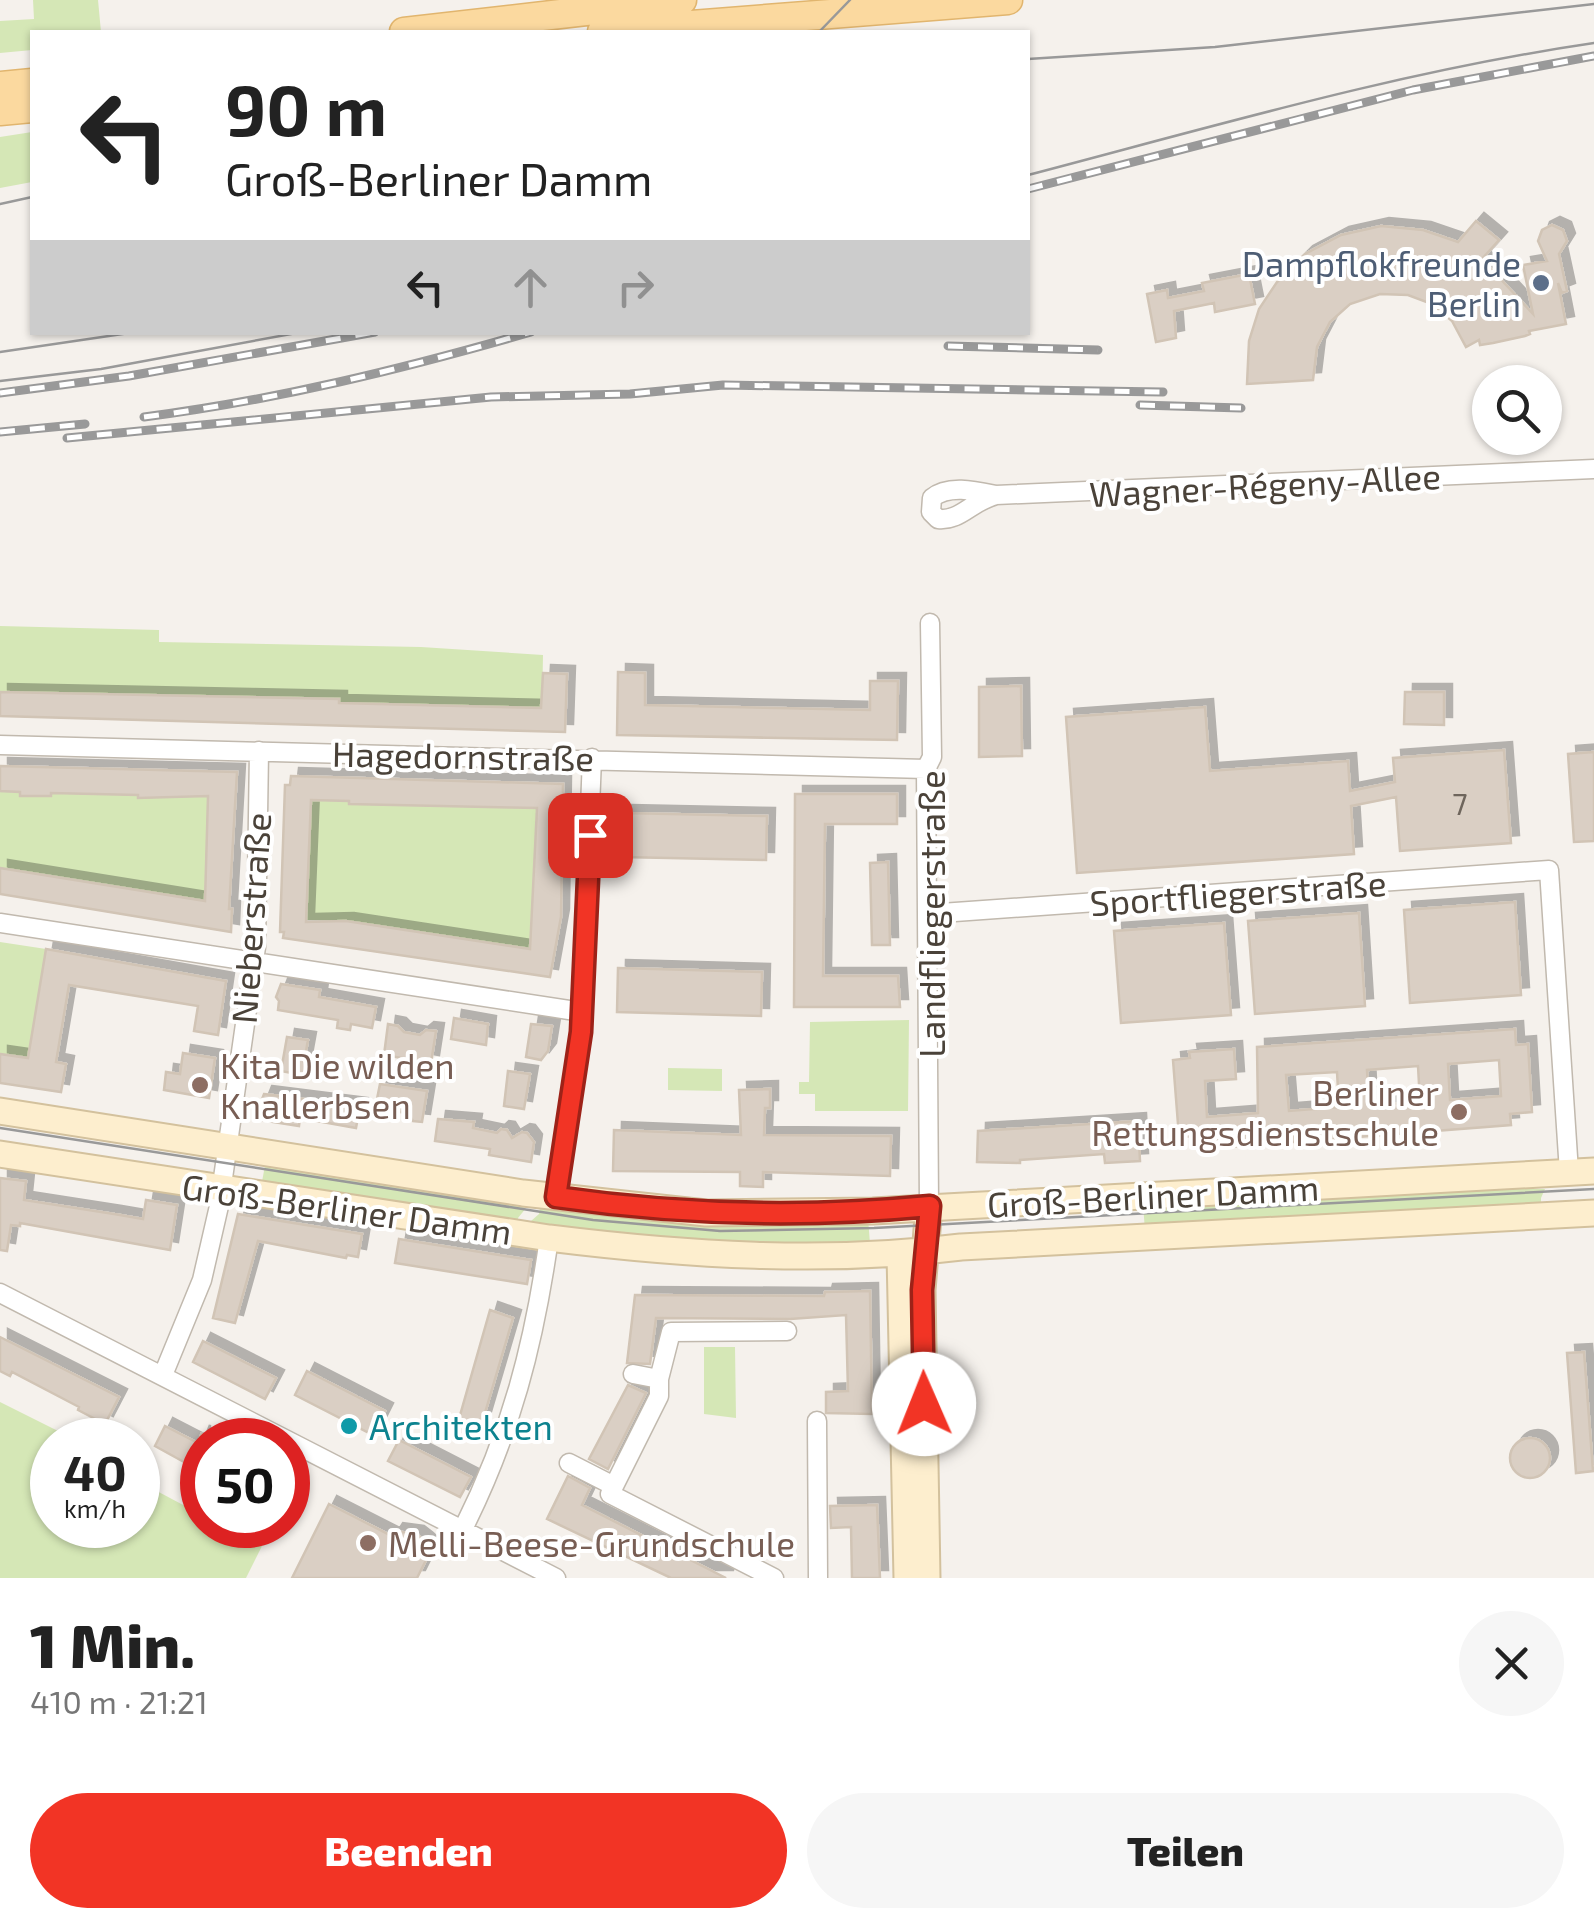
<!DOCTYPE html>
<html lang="de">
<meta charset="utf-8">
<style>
:root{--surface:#fff;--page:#f6f6f6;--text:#222;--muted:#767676;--accent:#f23425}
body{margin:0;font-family:"Exo 2",sans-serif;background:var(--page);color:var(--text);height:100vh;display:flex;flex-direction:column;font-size:38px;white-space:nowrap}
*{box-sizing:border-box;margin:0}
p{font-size:32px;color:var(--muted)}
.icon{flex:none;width:55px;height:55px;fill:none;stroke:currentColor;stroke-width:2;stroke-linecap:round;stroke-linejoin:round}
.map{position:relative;height:1578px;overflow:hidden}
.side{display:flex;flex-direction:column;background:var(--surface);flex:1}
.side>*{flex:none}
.guide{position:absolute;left:30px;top:30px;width:1000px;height:305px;border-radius:0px;box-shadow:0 2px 8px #0004;background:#fff;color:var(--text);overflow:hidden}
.buttons{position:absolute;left:1472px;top:365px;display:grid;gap:20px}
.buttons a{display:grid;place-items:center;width:90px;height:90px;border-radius:50%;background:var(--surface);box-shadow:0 2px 8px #0004;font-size:50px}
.speed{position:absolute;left:30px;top:1418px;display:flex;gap:20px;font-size:50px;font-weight:700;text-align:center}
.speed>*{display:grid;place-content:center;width:130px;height:130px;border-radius:50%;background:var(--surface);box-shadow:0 2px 8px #0004;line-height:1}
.speed small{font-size:25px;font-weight:400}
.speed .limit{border:15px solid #d22;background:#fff;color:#111}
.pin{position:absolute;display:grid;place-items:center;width:85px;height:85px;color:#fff;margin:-42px;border-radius:20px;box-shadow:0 5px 15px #0006}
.me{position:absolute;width:110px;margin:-55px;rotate:359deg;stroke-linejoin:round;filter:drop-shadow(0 0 8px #0008)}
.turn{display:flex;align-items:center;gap:35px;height:210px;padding:0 30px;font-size:45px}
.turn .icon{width:130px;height:130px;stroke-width:2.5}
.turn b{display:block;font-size:70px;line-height:85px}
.lanes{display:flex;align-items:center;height:95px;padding:0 30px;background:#0003;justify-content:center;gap:50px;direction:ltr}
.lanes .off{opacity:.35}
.round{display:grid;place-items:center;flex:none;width:105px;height:105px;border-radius:52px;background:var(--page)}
.summary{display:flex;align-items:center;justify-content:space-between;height:170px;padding:0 30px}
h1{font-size:60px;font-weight:800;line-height:75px}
.button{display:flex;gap:20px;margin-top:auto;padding:20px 30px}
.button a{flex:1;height:115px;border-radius:60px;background:var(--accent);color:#fff;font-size:40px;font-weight:800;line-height:115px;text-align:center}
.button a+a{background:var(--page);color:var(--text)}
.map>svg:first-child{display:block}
</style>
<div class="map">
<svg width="1594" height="1578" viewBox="0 0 1594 1578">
<defs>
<filter id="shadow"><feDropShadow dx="8" dy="-8" stdDeviation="0" flood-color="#0004"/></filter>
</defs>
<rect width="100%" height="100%" fill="#f5f1ec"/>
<path fill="#d5e7b6" d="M33,0H98L101,32H32V50L0,53V21L34,19Z
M32,132V182L0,188V137Z
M0,626L159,630V642L421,647L543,655L542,708L339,703L338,699L0,692Z
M0,791L50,796L51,793L138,795L139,798L208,796L205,901L0,868Z
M311,797L320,800L349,801L350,804L525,808L537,804L529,953L517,947L346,921L306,920Z
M0,942L46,949L30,1047L39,1060L0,1054Z
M909,1020L908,1111H815V1094H799V1082H809L810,1022Z
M668,1068L722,1069V1091L668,1090Z
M266,1160L519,1199L518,1206L526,1208L518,1218L517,1226L261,1187Z
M1533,1183L1534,1189H1545L1541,1198V1210L1145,1231L1143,1204Z
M541,1202L868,1218L870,1244L800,1247L536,1229L537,1222L531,1221L539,1214Z
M704,1347H735L736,1418L704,1414Z
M0,1402L76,1440H52V1525H138V1481L202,1515V1525H221L262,1546L246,1578H0Z"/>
<path fill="#dacfc4" stroke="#d1c4b5" stroke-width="2.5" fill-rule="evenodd" filter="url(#shadow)" d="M1476,221L1499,240L1482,259L1533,314L1523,265L1547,261L1538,241L1542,230L1552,225L1563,230L1567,241L1559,254L1567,291L1562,293L1558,283L1566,324L1529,331L1530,334L1525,336L1493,343L1480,345L1479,340L1466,347L1452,321L1432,304L1408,295L1380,294L1350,304L1330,322L1317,347L1313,380L1247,384L1249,341L1259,309L1277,282L1305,254L1341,235L1381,226L1423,230L1458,242Z
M1249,274L1255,304L1215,312L1214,303L1174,311L1176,338L1156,342L1147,294L1167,290L1168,298L1204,291L1202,283Z
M618,672L645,673V705L870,710V681H898L897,740L617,735Z
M543,673L567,674L565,732L0,716V692L339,699V703L541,708Z
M1021,686L1022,756L979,757V687Z
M1405,692H1444V725L1404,724Z
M1205,707L1210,771L1348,761L1350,791L1395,782L1393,758L1504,750L1511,843L1400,851L1396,797L1351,806L1354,854L1077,873L1066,717Z
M1594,752V841L1574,842L1568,754Z
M0,766L237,772L229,909H232L231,932L0,894V868L205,901L208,796L138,798V795L51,793V796H20V792L0,791Z
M291,776L563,784L561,917L550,977L283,938L284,932H280L285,785H290ZM311,800L349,801V804L537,808L530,949L346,921L306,922Z
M795,794H897V824H825L823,976H898L900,1007H794Z
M623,813L767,816L766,860L622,857Z
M888,862L890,945H872L870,863Z
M1515,902L1521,995L1410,1003L1404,910Z
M1359,913L1365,1006L1255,1014L1248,921Z
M1224,923L1231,1015L1121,1023L1114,931Z
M46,949L226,981L218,1035L194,1031L198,1006L69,985L56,1062L66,1064L61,1092L0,1083V1054L28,1058Z
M618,968L762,972L761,1016L617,1012Z
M281,984L320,990L319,997L376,1007L372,1028L351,1024L350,1030L337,1028L338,1020L278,1010L279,1001L276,997Z
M454,1018L488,1024L486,1045L451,1039Z
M388,1024L398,1026L404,1032L420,1035L426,1030L436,1031L431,1063L384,1055Z
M531,1024L552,1026L548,1051L541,1060L526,1057Z
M1515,1029L1516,1045L1528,1044L1532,1112L1510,1114L1511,1125L1230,1147H1202L1201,1136L1179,1137L1173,1060L1190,1058L1189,1052L1234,1049L1236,1079L1205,1081L1207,1117L1258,1113L1257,1047ZM1499,1060L1501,1096L1450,1100L1448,1064ZM1418,1066L1420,1102L1369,1105L1367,1070ZM1337,1072L1339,1107L1289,1111L1286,1075Z
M287,1037L308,1040L304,1062L310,1063L308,1076L281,1071Z
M183,1053L215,1058L209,1098L164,1090L166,1072L180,1074Z
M508,1071L530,1074L524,1109L504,1106Z
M380,1084L427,1091L422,1122L413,1121L408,1113L391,1111L385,1116L374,1114Z
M770,1089V1108H765L764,1135L891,1136L890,1176L763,1172V1187L740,1186V1172L613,1171L614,1130L741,1135L739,1090Z
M264,1094L360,1106L356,1128L300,1118L299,1126L260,1120L259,1107Z
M438,1119L474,1122L473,1128L497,1133L501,1129L507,1130L512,1138L522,1132L527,1133L534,1142L531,1162L489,1155L490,1149L435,1141Z
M1138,1121L1140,1161L1105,1163L1104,1154L1020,1160V1163L977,1162L978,1131Z
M0,1178L26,1181L24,1200L114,1214L143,1219L146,1200L177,1205L170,1250L20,1223V1226L11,1225L7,1251L0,1250Z
M238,1214L362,1234L358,1257L347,1255L346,1258L258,1241L235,1323L213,1318Z
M399,1239L531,1260L527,1284L395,1263Z
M870,1291L872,1414L826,1413V1392L848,1391L846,1315L790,1319L656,1318L650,1364L627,1363L635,1295L824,1296L825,1292Z
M490,1310L513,1318L477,1440L455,1433Z
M0,1337L119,1397L105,1424L78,1410L79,1407L12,1372L10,1376L0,1371Z
M203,1341L276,1378L265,1399L193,1362Z
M1584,1352L1593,1471L1576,1473L1567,1353Z
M307,1371L385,1411L373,1435L295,1395Z
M628,1385L646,1393L608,1469L589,1459Z
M165,1426L198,1443L202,1433V1472L155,1446Z
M1510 1458a20 20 0 1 1 40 0a20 20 0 1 1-40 0Z
M399,1440L471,1477L460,1497L388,1461Z
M568,1476L590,1488L582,1505L726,1578H671L547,1519Z
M329,1504L392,1536L395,1531L416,1534L425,1541L432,1548L417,1578H292Z
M877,1505L880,1578H852L851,1527L831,1528L830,1506Z"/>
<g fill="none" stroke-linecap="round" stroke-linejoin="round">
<g stroke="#c1b9ae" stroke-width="21">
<path id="street" d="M996,495C977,491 948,484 932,498L931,512L938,519C961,521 970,502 996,495L1594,469
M0,745L926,769
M927,914L1549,870L1569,1172
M0,923L582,1012
M556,1197L581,1032L592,758
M929,1206L926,769L932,757L930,623
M0,1293L556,1578
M633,1374L659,1379L671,1332L787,1331
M163,1375L202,1280L219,1206L256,947L259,751
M817,1421L818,1578
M569,1463L614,1486L610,1494L774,1578
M614,1486L659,1396V1379
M463,1529C511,1433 534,1345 549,1238"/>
</g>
<g stroke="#d3c19d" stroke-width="29">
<path id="secondary" d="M0,1111L523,1193L706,1213L873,1211L1594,1171
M0,1154L549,1238C686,1255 825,1264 961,1247L1594,1213
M900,1254L907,1578
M927,1578L922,1290L929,1206"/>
</g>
<g stroke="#e1b56e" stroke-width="31">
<path id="primary" d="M404,32L682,0
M602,32L1008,0
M0,86L32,83
M0,111L32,108"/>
</g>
<use href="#street" stroke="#fff" stroke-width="18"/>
<use href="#secondary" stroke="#fdeece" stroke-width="25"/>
<use href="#primary" stroke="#fbd99f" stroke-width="28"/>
<path stroke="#999" stroke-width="2.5" d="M819,32L850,0
M1028,59L1215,47L1594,4
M1028,175C1215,126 1402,71 1594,43
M0,204L32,197
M0,352L136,332
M0,381L101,369L302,332
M0,1128L593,1220L720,1231L874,1228L1594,1189"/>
<g stroke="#999" stroke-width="9">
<path id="rail" d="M1028,189L1413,90L1594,56
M948,346L1098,350
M0,393L129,376L375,332
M1140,405L1241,408
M144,417C276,400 403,369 531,332
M0,432L85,424
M67,438L491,397L630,394L723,385L1163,392"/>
</g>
<use href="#rail" stroke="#fff" stroke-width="5" stroke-dasharray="15" stroke-linecap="butt"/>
</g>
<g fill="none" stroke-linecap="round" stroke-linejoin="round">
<g stroke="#9d2218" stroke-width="25">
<path id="route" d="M590,835L581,1032L556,1197C681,1215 804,1218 930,1206L922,1290L924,1404"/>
</g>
<use href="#route" stroke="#f23425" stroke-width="18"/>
</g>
<circle fill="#5c6f8a" stroke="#fff" stroke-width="4" cx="1541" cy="283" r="10"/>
<g fill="#8d6e63" stroke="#fff" stroke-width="4">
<circle cx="200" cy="1085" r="10"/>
<circle cx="1459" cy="1112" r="10"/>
<circle cx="368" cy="1543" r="10"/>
</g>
<circle fill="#0f9aa8" stroke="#fff" stroke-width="4" cx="349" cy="1426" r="10"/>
<g text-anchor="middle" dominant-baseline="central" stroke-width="8" stroke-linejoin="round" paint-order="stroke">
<g font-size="30" fill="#6e655c">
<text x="1460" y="803">7</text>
</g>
<g font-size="35" fill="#4e5e75" stroke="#fff" text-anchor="end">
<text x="1521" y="263">Dampflokfreunde<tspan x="1521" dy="40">Berlin</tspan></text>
</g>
<g font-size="35" fill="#4a4239" stroke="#fff">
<text transform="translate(1265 484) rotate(-3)">Wagner-Régeny-Allee</text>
<text transform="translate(463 755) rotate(1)">Hagedornstraße</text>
<text transform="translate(1238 892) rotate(-4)">Sportfliegerstraße</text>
<text transform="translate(931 914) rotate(-90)">Landfliegerstraße</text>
<text transform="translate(250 918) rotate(-86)">Nieberstraße</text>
<text transform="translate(1153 1195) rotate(-3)">Groß-Berliner Damm</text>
<text transform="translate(347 1208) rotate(8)">Groß-Berliner Damm</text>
</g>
<g font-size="35" fill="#785e54" stroke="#fff" text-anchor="start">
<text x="220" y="1065">Kita Die wilden<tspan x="220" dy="40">Knallerbsen</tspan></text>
<text x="1439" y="1092" text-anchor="end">Berliner<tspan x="1439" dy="40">Rettungsdienstschule</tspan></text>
<text x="388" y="1543">Melli-Beese-Grundschule</text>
</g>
<g font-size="35" fill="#0d838f" stroke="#fff" text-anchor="start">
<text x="369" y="1426">Architekten</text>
</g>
</g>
</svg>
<div class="buttons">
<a><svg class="icon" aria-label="search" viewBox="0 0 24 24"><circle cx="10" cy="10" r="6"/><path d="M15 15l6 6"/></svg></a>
</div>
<div class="speed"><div>40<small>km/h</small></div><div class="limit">50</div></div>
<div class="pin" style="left:590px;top:835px;background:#d93025"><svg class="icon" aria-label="arrive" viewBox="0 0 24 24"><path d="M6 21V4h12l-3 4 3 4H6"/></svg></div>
<svg class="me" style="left:924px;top:1404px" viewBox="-20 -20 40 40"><circle r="19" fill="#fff"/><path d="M0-13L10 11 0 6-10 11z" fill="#f23425"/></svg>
<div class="guide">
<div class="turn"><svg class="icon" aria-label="left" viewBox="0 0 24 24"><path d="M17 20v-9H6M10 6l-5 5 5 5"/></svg><div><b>90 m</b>Groß-Berliner Damm</div></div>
<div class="lanes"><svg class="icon" aria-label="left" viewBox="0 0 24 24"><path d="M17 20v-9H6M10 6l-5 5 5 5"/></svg><svg class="icon off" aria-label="ahead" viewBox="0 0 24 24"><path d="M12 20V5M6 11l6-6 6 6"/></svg><svg class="icon off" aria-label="right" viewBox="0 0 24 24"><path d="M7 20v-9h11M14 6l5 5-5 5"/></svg></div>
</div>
</div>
<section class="side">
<div class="summary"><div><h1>1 Min.</h1><p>410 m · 21:21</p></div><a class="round"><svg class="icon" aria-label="close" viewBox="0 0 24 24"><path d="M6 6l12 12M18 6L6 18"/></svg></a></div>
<div class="button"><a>Beenden</a><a>Teilen</a></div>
</section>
